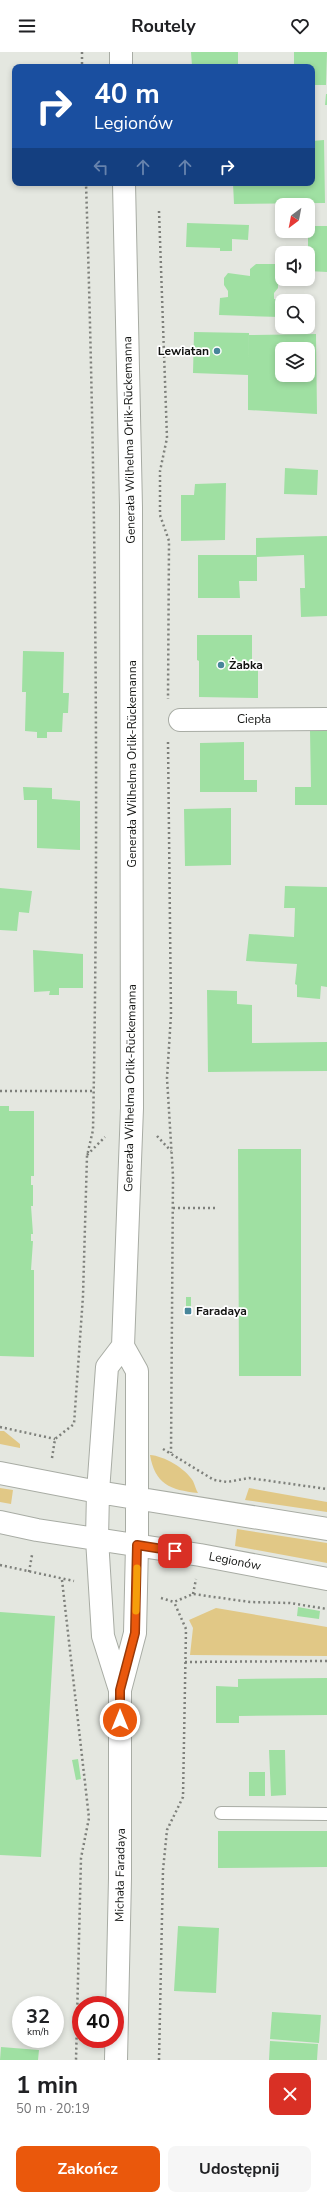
<!DOCTYPE html>
<html lang="pl">
<meta charset="utf-8">
<style>
:root{--surface:#fff;--page:#f6f6f6;--text:#202124;--muted:#757577;--accent:#ea580c}
body{margin:0;font-family:"Nunito Sans",sans-serif;background:var(--page);color:var(--text);height:100vh;display:flex;flex-direction:column;font-size:15px;white-space:nowrap}
*{box-sizing:border-box;margin:0}
p{font-size:13px;color:var(--muted)}
.icon{flex:none;width:22px;height:22px;fill:none;stroke:currentColor;stroke-width:2;stroke-linecap:round;stroke-linejoin:round}
.map{position:relative;height:2008px;overflow:hidden}
.side{display:flex;flex-direction:column;background:var(--surface);flex:1}
.side>*{flex:none}
.top-card{position:absolute;left:12px;top:12px;width:303px;height:122px;border-radius:8px;box-shadow:0 2px 6px #0003;background:#1a4fa0;color:#fff;overflow:hidden}
.needle{width:26px;rotate:212deg}
.fabs{position:absolute;left:275px;top:146px;display:grid;gap:8px}
.fabs a{display:grid;place-items:center;width:40px;height:40px;border-radius:8px;background:var(--surface);box-shadow:0 2px 6px #0003;font-size:20px}
.speed{position:absolute;left:12px;top:1944px;display:flex;gap:8px;font-size:20px;font-weight:700;text-align:center}
.speed>*{display:grid;place-content:center;width:52px;height:52px;border-radius:50%;background:var(--surface);box-shadow:0 2px 6px #0003;line-height:1}
.speed small{font-size:10px;font-weight:400}
.speed .limit{border:6px solid #d22;background:#fff;color:#111}
.pin{position:absolute;display:grid;place-items:center;width:34px;height:34px;color:#fff;margin:-17px;border-radius:8px;box-shadow:0 2px 6px #0006}
.me{position:absolute;width:44px;margin:-22px;rotate:0deg;stroke-linejoin:round;filter:drop-shadow(0 0 3px #0008)}
.turn{display:flex;align-items:center;gap:14px;height:84px;padding:0 16px;font-size:18px}
.turn .icon{width:52px;height:52px;stroke-width:2.5}
.turn b{display:block;font-size:28px;line-height:34px}
.lanes{display:flex;align-items:center;height:38px;padding:0 16px;background:#0003;justify-content:center;gap:20px;direction:ltr}
.lanes .off{opacity:.35}
.round{display:grid;place-items:center;flex:none;width:42px;height:42px;border-radius:8px;background:var(--page)}
.overview{display:flex;align-items:center;justify-content:space-between;height:68px;padding:0 16px}
h1{font-size:24px;font-weight:700;line-height:30px}
.cta{display:flex;gap:8px;margin-top:auto;padding:8px 16px}
.cta a{flex:1;height:46px;border-radius:8px;background:var(--accent);color:#fff;font-size:16px;font-weight:700;line-height:46px;text-align:center}
.cta a+a{background:var(--page);color:var(--text)}
header{display:flex;justify-content:space-between;align-items:center;height:52px;padding:0 16px;background:var(--surface);font-size:18px;font-weight:700}
.map>svg:first-child{display:block}
</style>
<header><svg class="icon" aria-label="menu" viewBox="0 0 24 24"><path d="M4 6h16M4 12h16M4 18h16"/></svg>Routely<svg class="icon" aria-label="heart" viewBox="0 0 24 24"><path d="M12 20l-8-8c-3-5 5-10 8-4 3-6 11-1 8 4z"/></svg></header>
<div class="map">
<svg width="327" height="2008" viewBox="0 0 327 2008">
<rect width="100%" height="100%" fill="#e4e7e0"/>
<path fill="#e1c886" d="M0,1379H4L20,1392V1396L0,1392Z
M150,1403C164,1404 185,1416 193,1429C195,1433 196,1438 198,1441C170,1438 155,1432 150,1403Z
M0,1436L13,1438L11,1452L0,1450Z
M249,1436L327,1450V1460L245,1448Z
M237,1477L327,1491V1511L235,1494Z
M216,1556L327,1575V1604L190,1603L193,1576L189,1568Z"/>
<path fill="#9fe0a2" fill-rule="evenodd" d="M191,0H238V12L192,14Z
M294,0H327L326,33H312V15H294Z
M326,42H327V53H325Z
M324,88L325,151L234,152L233,131H312V89Z
M187,171L249,173L248,188L232,187V199H220V196L186,195Z
M308,174H327V220L308,219Z
M256,212H278V236L274,241V247H281L280,265L219,263L220,246L228,245V239L224,233V226L228,221L250,224V217Z
M194,280L249,281L248,317L249,283L316,282L317,362L248,358V323L193,321ZM282,297H308V323H282Z
M285,416L318,418L317,443L284,442Z
M226,431L225,488L181,489V443H194L195,432Z
M327,484V564L301,565L300,536H305L304,503L257,505V529H239L240,546H198V503H256V486Z
M197,583H252V609H258V646L199,645V609L197,608Z
M23,599L64,600L63,641H69L68,661H63L62,680H47V686H37V680L25,679L26,640H22Z
M310,679H327V753H295V735H311Z
M244,690V728H257V740H200V691Z
M23,735L52,736V747L80,749V798L37,796V748H24Z
M231,756V813L185,814L184,757Z
M285,834L327,835V935L321,934L320,947L297,945V933L295,932L297,912L246,909L249,882L294,885L295,856H284Z
M0,836L32,839L29,861L19,860L17,879L0,878Z
M33,898L83,902V936H59V943H49L50,939L34,940Z
M207,938L237,939V952L252,953V991L327,990V1019L208,1020Z
M0,1054H9V1059H34V1124H31V1133H33V1154H31L33,1182H31V1189H33L31,1218H34V1305L0,1304Z
M238,1097H301V1324H239Z
M186,1245H191V1263H186Z
M298,1555L320,1559L319,1567L297,1564Z
M0,1560L55,1564L41,1805L0,1803Z
M327,1626V1663L239,1664V1671H216V1634L238,1635V1627Z
M269,1698H285L286,1743L271,1744Z
M78,1707L81,1727L76,1728L72,1708Z
M249,1720H265V1744H249Z
M218,1779H327V1815L218,1816Z
M178,1874L219,1876L216,1941L174,1939Z
M272,1960L321,1963L319,1991L270,1987Z
M270,1989L318,1992L317,2008H269Z
M1,1995L39,1998L38,2008H0Z"/>
<g fill="none" stroke-linecap="round" stroke-linejoin="round">
<g stroke="#a8aca4" stroke-width="14">
<path id="lane" d="M221,1761L327,1762"/>
</g>
<g stroke="#a8aca4" stroke-width="24">
<path id="street" d="M180,668L327,667"/>
</g>
<g stroke="#a8aca4" stroke-width="24">
<path id="secondary" d="M121,0V15
M0,1421L98,1440L327,1477
M0,1470L37,1478L200,1503L327,1527
M120,1638L103,1584L97,1487L98,1440L107,1315L123,1294
M116,2008L120,1826V1638L135,1581L137,1493V1319L123,1294L132,1056L131,455L124,131"/>
</g>
<path stroke="#7e807b" stroke-width="2.5" stroke-dasharray="2 3" stroke-linecap="butt" d="M82,0V15
M159,159L167,386L160,419V463L169,489L168,647
M168,690L171,963L167,1026L173,1124L171,1401
M0,1039H94
M157,1084L171,1099
M87,1103L105,1085
M173,1156H218
M0,1375L55,1387
M163,1397L214,1428L227,1430L249,1426L327,1437
M52,1406L55,1387L74,1372L83,1244L87,1104L93,1078C99,763 96,447 86,131
M0,1513L74,1529
M29,1520L32,1503
M62,1528L89,1766L81,1806L76,2008
M193,1542L196,1527
M161,1546L174,1550L193,1542L250,1550L290,1551L327,1557
M185,1610L327,1609
M159,2008L163,1818L167,1778L183,1745L186,1577L174,1550"/>
<use href="#lane" stroke="#fff" stroke-width="12"/>
<use href="#street" stroke="#fff" stroke-width="22"/>
<use href="#secondary" stroke="#fff" stroke-width="22"/>
</g>
<g fill="none" stroke-linecap="round" stroke-linejoin="round">
<g stroke="#983908" stroke-width="10">
<path id="route" d="M120,1668V1638L135,1581L137,1493L175,1499"/>
</g>
<use href="#route" stroke="#ea580c" stroke-width="7"/>
<path stroke="#f59e0b" stroke-width="7" d="M136,1559L137,1516"/>
</g>
<g fill="#47869a" stroke="#fff" stroke-width="1.5">
<circle cx="217" cy="299" r="4"/>
<circle cx="221" cy="613" r="4"/>
<rect x="184" y="1255" width="8" height="8" rx="2"/>
</g>
<g text-anchor="middle" dominant-baseline="central" stroke-width="3.5" stroke-linejoin="round" paint-order="stroke">
<g font-size="12" font-weight="bold" fill="#131412" stroke="#fff" text-anchor="start">
<text x="209" y="299" text-anchor="end">Lewiatan</text>
<text x="229" y="613">Żabka</text>
<text x="196" y="1259">Faradaya</text>
</g>
<g font-size="12" fill="#131412" stroke="#fff">
<text transform="translate(129 388) rotate(-91)">Generała Wilhelma Orlik-Rückemanna</text>
<text x="254" y="667">Ciepła</text>
<text transform="translate(132 712) rotate(-90)">Generała Wilhelma Orlik-Rückemanna</text>
<text transform="translate(130 1036) rotate(-89)">Generała Wilhelma Orlik-Rückemanna</text>
<text transform="translate(235 1509) rotate(11)">Legionów</text>
<text transform="translate(120 1823) rotate(-89)">Michała Faradaya</text>
</g>
</g>
</svg>
<div class="fabs">
<a><svg class="needle" viewBox="-14 -14 28 28"><path d="M0-13l5 13h-10z" fill="#e53935"/><path d="M0 13l5-13h-10z" fill="#757577"/></svg></a>
<a><svg class="icon" aria-label="sound" viewBox="0 0 24 24"><path d="M4 9h4l5-4v14l-5-4H4zM17 9q2 3 0 6"/></svg></a>
<a><svg class="icon" aria-label="search" viewBox="0 0 24 24"><circle cx="10" cy="10" r="6"/><path d="M15 15l6 6"/></svg></a>
<a><svg class="icon" aria-label="layers" viewBox="0 0 24 24"><path d="M12 4l9 5-9 5-9-5zM3 14l9 5 9-5"/></svg></a>
</div>
<div class="speed"><div>32<small>km/h</small></div><div class="limit">40</div></div>
<div class="pin" style="left:175px;top:1499px;background:#d93025"><svg class="icon" aria-label="arrive" viewBox="0 0 24 24"><path d="M6 21V4h12l-3 4 3 4H6"/></svg></div>
<svg class="me" style="left:120px;top:1668px" viewBox="-20 -20 40 40"><circle r="17" fill="#ea580c" stroke="#fff" stroke-width="3"/><path d="M0-11L8 9 0 5-8 9z" fill="#fff"/></svg>
<div class="top-card">
<div class="turn"><svg class="icon" aria-label="right" viewBox="0 0 24 24"><path d="M7 20v-9h11M14 6l5 5-5 5"/></svg><div><b>40 m</b>Legionów</div></div>
<div class="lanes"><svg class="icon off" aria-label="left" viewBox="0 0 24 24"><path d="M17 20v-9H6M10 6l-5 5 5 5"/></svg><svg class="icon off" aria-label="ahead" viewBox="0 0 24 24"><path d="M12 20V5M6 11l6-6 6 6"/></svg><svg class="icon off" aria-label="ahead" viewBox="0 0 24 24"><path d="M12 20V5M6 11l6-6 6 6"/></svg><svg class="icon" aria-label="right" viewBox="0 0 24 24"><path d="M7 20v-9h11M14 6l5 5-5 5"/></svg></div>
</div>
</div>
<section class="side">
<div class="overview"><div><h1>1 min</h1><p>50 m · 20:19</p></div><a class="round" style="background:#d93025;color:#fff"><svg class="icon" aria-label="close" viewBox="0 0 24 24"><path d="M6 6l12 12M18 6L6 18"/></svg></a></div>
<div class="cta"><a>Zakończ</a><a>Udostępnij</a></div>
</section>
